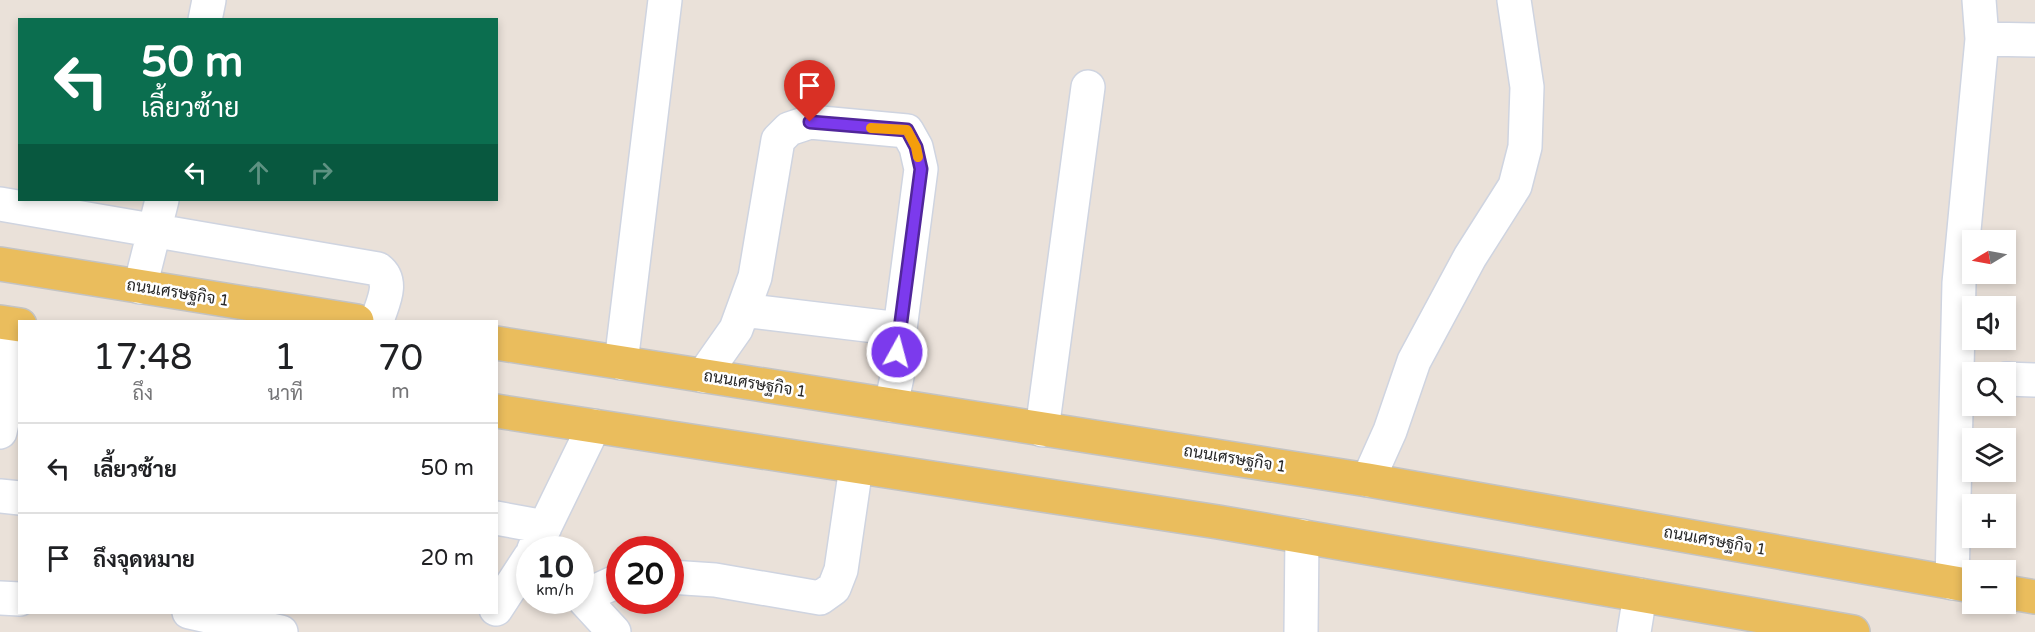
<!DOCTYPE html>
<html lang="th">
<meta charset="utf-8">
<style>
:root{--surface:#fff;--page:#f2f2f2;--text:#202124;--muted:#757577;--line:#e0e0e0}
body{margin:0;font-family:"Varela Round",Sarabun,sans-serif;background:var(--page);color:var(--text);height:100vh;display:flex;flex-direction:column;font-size:22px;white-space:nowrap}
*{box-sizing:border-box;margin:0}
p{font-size:20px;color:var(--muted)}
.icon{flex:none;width:33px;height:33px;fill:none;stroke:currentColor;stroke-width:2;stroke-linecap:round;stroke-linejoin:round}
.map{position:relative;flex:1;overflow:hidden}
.details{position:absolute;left:18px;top:320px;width:480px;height:294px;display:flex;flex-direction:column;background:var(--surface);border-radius:0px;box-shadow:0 3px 9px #0003}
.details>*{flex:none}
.top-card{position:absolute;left:18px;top:18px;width:480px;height:183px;border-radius:0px;box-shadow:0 3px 9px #0003;background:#0b6e4f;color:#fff;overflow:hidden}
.needle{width:39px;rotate:260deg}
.fabs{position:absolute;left:1962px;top:230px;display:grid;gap:12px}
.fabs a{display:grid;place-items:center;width:54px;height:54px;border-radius:0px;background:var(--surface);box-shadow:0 3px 9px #0003;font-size:30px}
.speed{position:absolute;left:516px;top:536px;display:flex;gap:12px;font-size:30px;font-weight:700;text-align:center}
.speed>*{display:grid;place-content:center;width:78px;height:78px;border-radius:50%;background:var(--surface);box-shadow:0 3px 9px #0003;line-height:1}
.speed small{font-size:15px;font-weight:400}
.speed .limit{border:9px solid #d22;background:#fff;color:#111}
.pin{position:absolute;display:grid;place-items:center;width:51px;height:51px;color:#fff;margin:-62px -26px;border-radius:50% 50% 50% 0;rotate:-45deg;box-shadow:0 0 6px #0007}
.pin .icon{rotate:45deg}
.me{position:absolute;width:66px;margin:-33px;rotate:7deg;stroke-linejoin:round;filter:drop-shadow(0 0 4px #0008)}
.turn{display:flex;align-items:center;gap:21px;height:126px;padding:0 24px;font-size:27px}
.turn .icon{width:78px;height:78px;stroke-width:2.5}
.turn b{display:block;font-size:42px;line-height:51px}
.lanes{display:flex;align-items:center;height:57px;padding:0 24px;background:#0003;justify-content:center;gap:30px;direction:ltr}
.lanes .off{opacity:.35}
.eta{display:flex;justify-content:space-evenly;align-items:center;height:102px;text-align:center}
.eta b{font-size:36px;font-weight:600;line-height:42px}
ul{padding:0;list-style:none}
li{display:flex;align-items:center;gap:18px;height:90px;padding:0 24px;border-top:2px solid var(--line)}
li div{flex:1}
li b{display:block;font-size:22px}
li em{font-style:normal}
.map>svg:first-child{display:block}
</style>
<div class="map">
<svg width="2035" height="632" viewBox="0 0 2035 632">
<rect width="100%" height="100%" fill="#eae1d9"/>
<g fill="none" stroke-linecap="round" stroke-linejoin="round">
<g stroke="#cfd4e0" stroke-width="36">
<path id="minor" d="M205,20L209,0
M1982,39L2035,40
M0,204L378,269C395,282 382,304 377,321
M140,287L162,200
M743,310L900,329
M621,363L665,0
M703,376L736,329L755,277L778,140L789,129L810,122L907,131L916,147L921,169L897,352V377L891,405
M2006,379L2035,380
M1042,430L1088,87
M0,432L6,404L16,325
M1368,480L1390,431L1414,361L1470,257L1515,186L1525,147L1527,87L1514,0
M0,496L20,498
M496,518L545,527
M534,549L594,426
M670,577L715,580L820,598L834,588L841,570L856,467
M1952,583L1959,283L1982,39L1979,0
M580,595L614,632
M583,597L620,580
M0,598L20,599
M496,609L530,557
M189,612L281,632
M1301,632L1302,536
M1634,632L1640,595"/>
</g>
<g stroke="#c3c3c3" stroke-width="36">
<path id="major" d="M0,264L357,321
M0,322L20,325
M496,343L1368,480L1972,586
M496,411L1218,522L1853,632
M2006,592L2035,597"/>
</g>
<use href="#minor" stroke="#fff" stroke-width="33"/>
<use href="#major" stroke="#eabd5d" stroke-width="33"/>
</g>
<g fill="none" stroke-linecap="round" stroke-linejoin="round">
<g stroke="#51269a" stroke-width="15">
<path id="route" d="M810,122L907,130L916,147L921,169L897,352"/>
</g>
<use href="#route" stroke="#7c3aed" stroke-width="10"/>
<path stroke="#f59e0b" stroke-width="10" d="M871,128L907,130L916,147L918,157"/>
</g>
<g text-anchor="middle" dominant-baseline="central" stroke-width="5" stroke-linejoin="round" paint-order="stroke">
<g font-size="16" fill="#272727" stroke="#fff">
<text transform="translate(178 293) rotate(9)">ถนนเศรษฐกิจ 1</text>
<text transform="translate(755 384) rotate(9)">ถนนเศรษฐกิจ 1</text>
<text transform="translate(1235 459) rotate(9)">ถนนเศรษฐกิจ 1</text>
<text transform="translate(1715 541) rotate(10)">ถนนเศรษฐกิจ 1</text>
</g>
</g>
</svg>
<div class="fabs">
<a><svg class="needle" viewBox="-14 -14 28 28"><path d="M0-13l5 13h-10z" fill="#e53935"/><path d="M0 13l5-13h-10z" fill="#757577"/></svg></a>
<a><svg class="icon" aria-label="sound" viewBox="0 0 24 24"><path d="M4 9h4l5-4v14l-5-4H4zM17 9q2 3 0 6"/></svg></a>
<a><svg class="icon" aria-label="search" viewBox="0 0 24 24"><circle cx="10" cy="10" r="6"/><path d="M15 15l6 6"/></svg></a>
<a><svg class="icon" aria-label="layers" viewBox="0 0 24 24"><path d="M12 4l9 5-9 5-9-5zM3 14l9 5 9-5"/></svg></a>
<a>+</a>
<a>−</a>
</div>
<div class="speed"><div>10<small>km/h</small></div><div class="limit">20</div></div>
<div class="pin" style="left:810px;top:122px;background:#d93025"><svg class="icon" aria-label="arrive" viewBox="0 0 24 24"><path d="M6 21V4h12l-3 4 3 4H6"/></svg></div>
<svg class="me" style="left:897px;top:352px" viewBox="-20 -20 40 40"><circle r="17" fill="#7c3aed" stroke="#fff" stroke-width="3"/><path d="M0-11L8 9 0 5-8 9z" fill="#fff"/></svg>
<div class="top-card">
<div class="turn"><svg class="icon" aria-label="left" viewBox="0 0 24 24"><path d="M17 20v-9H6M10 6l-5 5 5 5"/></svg><div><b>50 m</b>เลี้ยวซ้าย</div></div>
<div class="lanes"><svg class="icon" aria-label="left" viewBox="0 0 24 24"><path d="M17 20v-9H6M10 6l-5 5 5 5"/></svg><svg class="icon off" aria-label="ahead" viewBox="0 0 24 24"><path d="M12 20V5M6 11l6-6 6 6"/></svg><svg class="icon off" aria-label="right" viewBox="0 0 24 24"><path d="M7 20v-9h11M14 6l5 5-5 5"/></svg></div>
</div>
<section class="details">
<div class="eta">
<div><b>17:48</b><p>ถึง</p></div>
<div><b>1</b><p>นาที</p></div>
<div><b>70</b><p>m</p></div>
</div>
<ul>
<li><svg class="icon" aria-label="left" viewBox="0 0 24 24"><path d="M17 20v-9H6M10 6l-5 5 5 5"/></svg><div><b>เลี้ยวซ้าย</b></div><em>50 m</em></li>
<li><svg class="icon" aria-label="arrive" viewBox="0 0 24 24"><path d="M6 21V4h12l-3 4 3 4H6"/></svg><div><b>ถึงจุดหมาย</b></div><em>20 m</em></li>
</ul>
</section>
</div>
